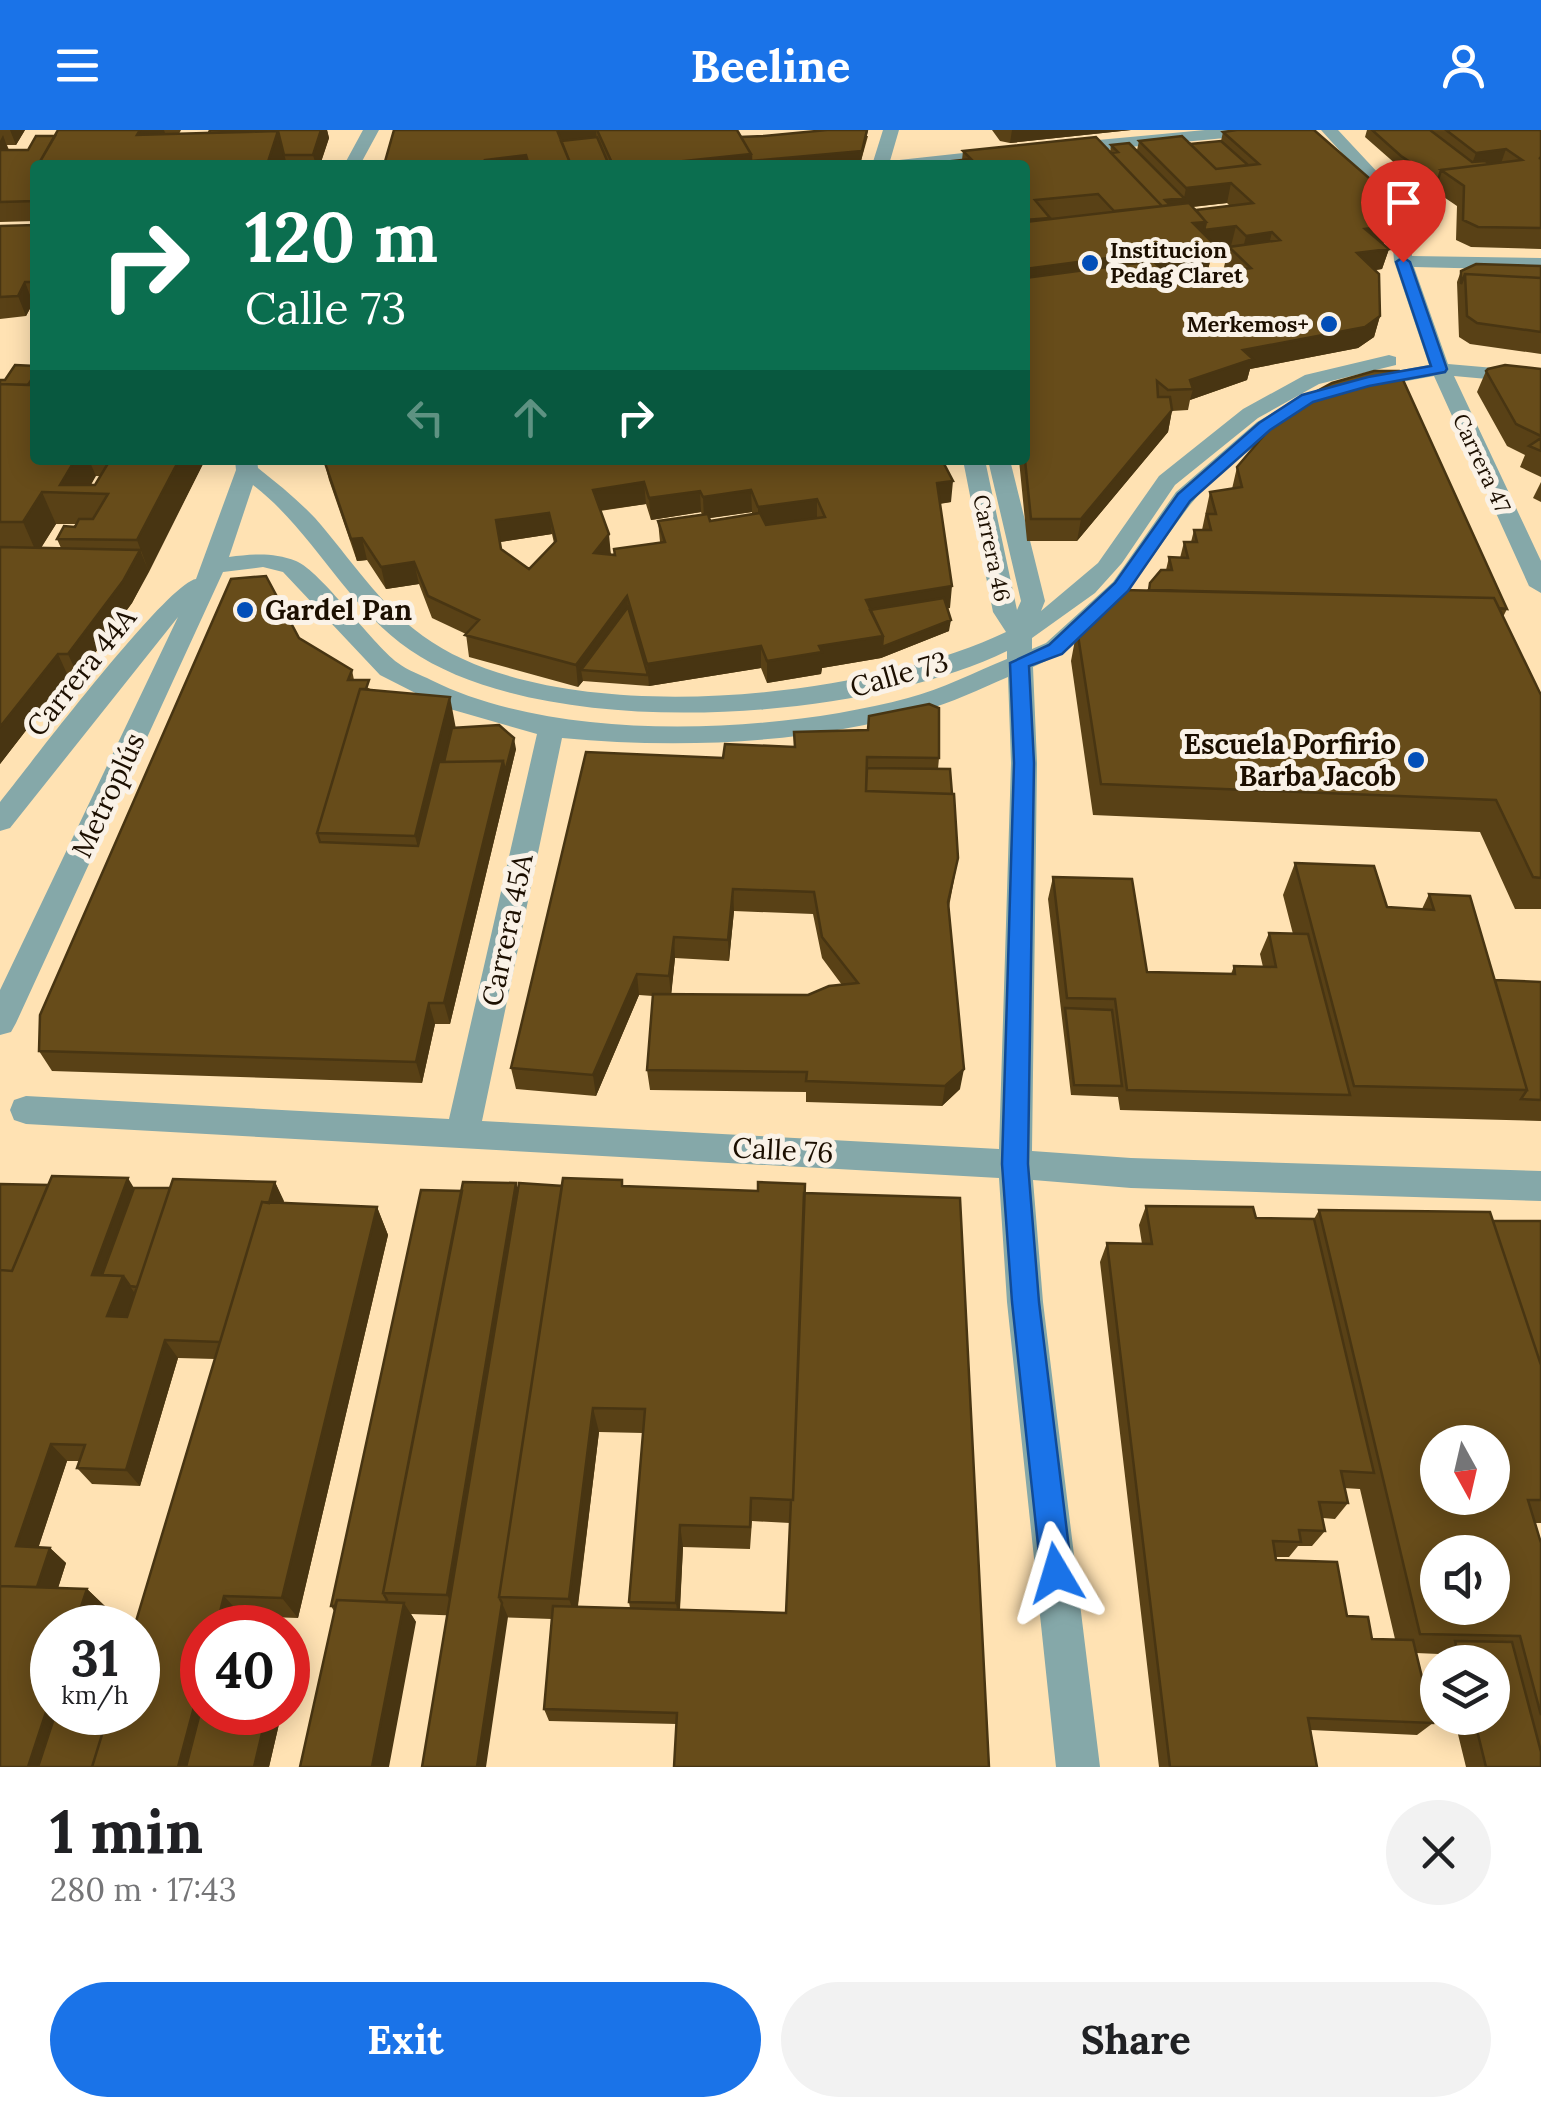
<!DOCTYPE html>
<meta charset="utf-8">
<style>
:root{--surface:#fff;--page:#f2f2f2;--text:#202124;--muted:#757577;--accent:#1a73e8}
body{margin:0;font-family:Lora,serif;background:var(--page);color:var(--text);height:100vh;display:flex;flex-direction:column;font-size:38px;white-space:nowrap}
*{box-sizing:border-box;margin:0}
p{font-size:32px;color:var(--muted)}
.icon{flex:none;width:55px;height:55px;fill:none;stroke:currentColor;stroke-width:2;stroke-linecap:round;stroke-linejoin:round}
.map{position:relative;height:1637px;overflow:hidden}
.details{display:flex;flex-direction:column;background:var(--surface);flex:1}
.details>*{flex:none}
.top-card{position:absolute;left:30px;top:30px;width:1000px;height:305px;border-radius:10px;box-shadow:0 5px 25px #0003;background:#0b6e4f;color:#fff;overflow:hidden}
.needle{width:65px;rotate:172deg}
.buttons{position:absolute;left:1420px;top:1295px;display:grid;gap:20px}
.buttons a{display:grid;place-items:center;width:90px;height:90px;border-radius:50%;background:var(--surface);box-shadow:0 5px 25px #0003;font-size:50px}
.speed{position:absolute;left:30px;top:1475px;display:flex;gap:20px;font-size:50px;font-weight:700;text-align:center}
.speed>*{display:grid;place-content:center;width:130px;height:130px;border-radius:50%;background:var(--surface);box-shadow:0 5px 25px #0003;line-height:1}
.speed small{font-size:25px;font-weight:400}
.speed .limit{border:15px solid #d22;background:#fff;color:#111}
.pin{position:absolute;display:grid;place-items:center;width:85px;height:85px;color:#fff;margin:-102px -42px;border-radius:50% 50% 50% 0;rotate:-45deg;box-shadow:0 0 10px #0007}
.pin .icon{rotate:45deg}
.me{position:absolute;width:110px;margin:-55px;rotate:353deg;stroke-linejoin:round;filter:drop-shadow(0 0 8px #0008)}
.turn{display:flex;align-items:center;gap:35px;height:210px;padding:0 50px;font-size:45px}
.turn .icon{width:130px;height:130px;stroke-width:2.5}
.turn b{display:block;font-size:70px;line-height:85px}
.lanes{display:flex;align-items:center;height:95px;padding:0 50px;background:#0003;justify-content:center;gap:50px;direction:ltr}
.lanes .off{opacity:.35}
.round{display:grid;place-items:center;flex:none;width:105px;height:105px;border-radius:52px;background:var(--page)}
.head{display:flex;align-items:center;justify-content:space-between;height:170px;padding:0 50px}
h1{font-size:60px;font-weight:700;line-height:75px}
.action{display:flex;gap:20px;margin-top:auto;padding:20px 50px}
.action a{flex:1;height:115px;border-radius:60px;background:var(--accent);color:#fff;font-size:40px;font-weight:700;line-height:115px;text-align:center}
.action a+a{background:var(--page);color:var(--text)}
header{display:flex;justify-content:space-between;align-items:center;height:130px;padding:0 50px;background:var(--accent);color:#fff;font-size:45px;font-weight:700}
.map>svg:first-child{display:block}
</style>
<header><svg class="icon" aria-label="menu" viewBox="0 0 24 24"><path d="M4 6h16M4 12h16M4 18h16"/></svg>Beeline<svg class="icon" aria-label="person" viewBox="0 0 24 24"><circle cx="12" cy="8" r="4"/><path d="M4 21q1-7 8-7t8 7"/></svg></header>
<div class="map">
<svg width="1541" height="1637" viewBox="0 0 1541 1637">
<rect width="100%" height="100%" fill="#ffe2b3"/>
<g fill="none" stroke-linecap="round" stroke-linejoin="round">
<path fill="#85a8a9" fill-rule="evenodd" d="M363,0H379L360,35H344Z
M883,0H899L890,31L1000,19L1008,24C987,39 901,35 872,35Z
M1205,0H1265L1257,5L1066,23L1058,18L1066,13Z
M1321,0H1338L1408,75L1412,126L1541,128V140L1414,137L1448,234L1541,242V254L1454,246L1541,431V463L1529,456L1434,246L1363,259L1353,253L1363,247L1429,235L1394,131L1390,76Z
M1389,225L1396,227V235L1319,254L1258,288L1175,355L1122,433L1095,463L1032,508V519L1046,513L1113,452L1176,362L1257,292L1307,263H1321L1324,267L1321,271C1277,297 1222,334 1190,375C1143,436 1107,507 1033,537L1037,633L1032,1021L1131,1028L1541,1041V1071L1131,1058L1033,1050L1043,1172L1100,1637H1056L1007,1172L999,1048L26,994L14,990L10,980L14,970L26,966L449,989L537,604L443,577L380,545L283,442L263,437L223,442L16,893L11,902L0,905V860L178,487L10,698L0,701V672C28,637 167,453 196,449L236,340L235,330H257L258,338C278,354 297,369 315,388C350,428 379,474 423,506C556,603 865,570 1006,502L993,482L963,330H985L1017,480L1021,471L988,330H1010L1045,471L1041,481L1098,433L1159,346L1243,279L1305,245ZM253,355C314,402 346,476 410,520C547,614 862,592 1007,521V529C975,542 942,559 908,568C773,604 559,614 431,550C421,545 407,540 398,533C370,512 322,442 296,431C273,422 252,424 229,427ZM1008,547L1011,633L999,1019L482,991L562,608C680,619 807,614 922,581C951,573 980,559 1008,547Z"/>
</g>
<path fill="#594116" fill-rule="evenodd" d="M0,0H25L16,15H7L9,20H28L55,6L58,0H181L179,4L327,0L329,8L320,35H35V91L0,92Z
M394,0H737L741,7L868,6L861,31L817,35H384Z
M992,0H1131L1010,13L1000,11Z
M1367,0H1541V119L1471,117L1456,110L1457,76L1398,36L1365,7Z
M1223,2L1400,75L1393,95L1389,96L1383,115L1389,119L1382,139L1375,140L1380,186L1374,207L1358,218L1250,239L1247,250L1190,270L1188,280L1172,281L1168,302L1077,411H1027L1019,330H1025V35L962,30L963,21L1110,22L1111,15L1137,20L1139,11L1190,14L1221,11ZM1227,73L1230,76L1196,80L1193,77ZM1231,116L1229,117L1224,137L1228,141L1214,143L1208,140L1213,119Z
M35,95V173H33L26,186L0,189V96Z
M1541,136V224L1470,214L1459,207L1457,152L1461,141Z
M1541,239V347L1520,337L1525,325L1507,316L1477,262L1486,241Z
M0,250H5L35,330H205L132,473L78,546H68L0,634ZM95,346H100L95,355H91ZM56,394H76L57,409L61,418H41Z
M324,330L951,372L940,374L950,478H947L949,501L881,528L822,538L821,544L767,553L761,538L649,556L583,551L578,557L469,527L466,504L432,488L419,454L386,459L367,430L357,431L329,350ZM646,374L651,390L701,382L702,385L658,391L660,412L614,419V425H611L600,381ZM752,382V384L710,391L709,388ZM552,404L554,413L529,439L501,419L500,412Z
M1237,337L1507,479L1503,487L1541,565V779H1515L1480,702L1093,685L1071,531L1077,499L1148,460L1166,440L1169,427L1180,428L1184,412H1191L1194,400H1202L1210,362L1232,359Z
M1541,352V372L1533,368Z
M299,508L352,540L354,550L372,560L456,598L516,619L450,894H435L422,953L52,941L39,921Z
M794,602L939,628L938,639L958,728L949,777L960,959L942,976L806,972V962L650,960L647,940L653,866L639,865L596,966L516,959L511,938L723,628L794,617ZM734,781L813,784L822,828L842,855L808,865L671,864L675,828L729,831Z
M1295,733L1387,777L1422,779L1429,764L1495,850L1541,852V991L1120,980L1118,967L1071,965L1048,769L1053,747L1147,842L1231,844L1234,836L1263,837L1260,824L1269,803L1293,804L1283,765Z
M275,1052L284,1073L377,1077L388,1105L298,1488L242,1486L202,1582H268L279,1594L269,1637H0V1054L170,1058ZM178,1228L215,1229L138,1582H52L109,1480L87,1459L58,1458L66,1433L50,1418H38L67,1331H79L77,1338L92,1354L140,1356Z
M516,1053L518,1061L562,1056H623L804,1063L989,1637L677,1594L549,1591L544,1579L552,1489L411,1484L416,1492L334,1481L331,1476L462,1061ZM599,1302L643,1303L629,1472L630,1478L578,1476ZM752,1391L790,1393L786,1483L680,1480L683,1417L750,1419Z
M1146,1076L1256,1088L1314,1089L1319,1080L1493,1091H1541V1393H1535L1541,1413V1637H1466L1454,1588H1492V1532H1441L1439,1524L1416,1523L1433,1593L1417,1605L1311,1600L1317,1637H1159L1100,1132L1107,1113L1142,1114L1139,1095ZM1344,1358L1360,1359L1395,1509H1372L1347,1486L1276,1430L1275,1427H1289L1298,1416H1312L1325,1401L1323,1388L1335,1389L1348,1373Z"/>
<path fill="#483512" d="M10,0H25L16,15Z
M140,0H164L168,13L137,5Z
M321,0H327L329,8L320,35H316L313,25Z
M556,0H596L597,12L559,15Z
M868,0L861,31L817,35H646Z
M1012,0H1131L1010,13Z
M278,1L287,35H267Z
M3,5L10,25L0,36V11Z
M1506,19L1499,39L1469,42L1476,23Z
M526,25L527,35H486L485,30Z
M1231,53L1227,73L1171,79L1165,70L1184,68L1186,58Z
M1400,75L1393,95L1363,99L1369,79Z
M1206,92L1236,96L1231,116L1213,119L1207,144L1025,168V139L1193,93Z
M1389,96L1383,116L1365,99Z
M1272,102L1267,123L1241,126L1246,106Z
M1389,119L1382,139L1351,144L1357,123Z
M25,152L33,173L26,186L18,166Z
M1380,186L1374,207L1358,218L1250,239L1247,250L1190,270L1193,259L1190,250L1243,220Z
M1172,280L1168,302L1077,411L1081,389Z
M75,330H89L96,346L86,363L60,355Z
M179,330H191L196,348L149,442L137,410Z
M191,330H205L196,348Z
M953,351L951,372L935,374L937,353Z
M644,352L646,374L595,381L593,360Z
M751,360L752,382L704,389L703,367Z
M700,361L701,382L651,390L649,368Z
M42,362L56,394L37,424L23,392Z
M817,369V391L758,399V377Z
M549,383L552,404L500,412L496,390Z
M609,404L611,426L594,423Z
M362,408L367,430L357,431L351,409Z
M140,420L149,442L132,473L78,546L68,524Z
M414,432L419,454L386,459L381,437Z
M952,456L950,478L870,491L866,470Z
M627,466L629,488L581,540L583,551L578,557L576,535Z
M951,490L949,501L881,528L822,538L821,544L767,553V531L819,516Z
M761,516V538L649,556L647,534Z
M58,524L68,546L0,634V597Z
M450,567L456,599L423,737L415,706Z
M514,608L516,619L450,894L444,873L503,631Z
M733,759L734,781L729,831L728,810Z
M674,807L675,828L671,867L669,846Z
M637,844L639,865L596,966L593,945Z
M429,873L435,894L422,953L416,932Z
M964,939L960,959L942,976L945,956Z
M128,1048L140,1068L109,1155L92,1145Z
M275,1052L284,1071L240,1230L229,1212Z
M516,1053L523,1082L458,1485L447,1465Z
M377,1077L388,1105L298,1488L282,1468Z
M123,1146L136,1165L121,1204L107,1186Z
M165,1210L178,1228L140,1356L126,1340Z
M593,1278L599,1302L576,1489L569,1469Z
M51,1314L67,1331L34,1431L16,1416Z
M680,1395L683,1417L679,1493L676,1473Z
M50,1418L66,1433L52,1477L35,1463Z
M87,1459L109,1480L104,1498H74Z
M224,1466L242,1486L239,1498H216Z
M404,1473L416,1492L389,1637H372Z
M502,1473L508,1487L486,1637H477Z
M202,1547L203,1637H178Z
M52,1564V1582H77L60,1637H28Z
M267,1582L279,1594L269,1637H254Z"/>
<path fill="#674c1a" stroke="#483512" stroke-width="2.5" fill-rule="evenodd" d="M58,0H140L137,5L278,1L267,35H38Z
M210,0H321L313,25H284L278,1L209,3Z
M394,0H557L571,35H529L526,25L485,30L486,35H384Z
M597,0H737L751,24L646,35H613Z
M827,0H867L862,21L751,31V24L741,7L764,6Z
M1237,0H1314L1400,75L1369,79L1389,96L1365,99L1389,119L1357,123L1379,144L1380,186L1365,197L1243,220L1253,229L1190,250L1193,259L1168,260L1157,251L1158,267H1170L1172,280L1081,389H1031L1025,330V148L1153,131L1169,146L1210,140L1214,143L1251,138L1229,117L1280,110L1272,102L1246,106L1236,96L1204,100L1206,92L1196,80L1253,73L1231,53L1186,58L1139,11L1182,6L1216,39L1259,34L1223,2Z
M1372,0H1430L1472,32L1485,31L1490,34L1441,40L1438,50L1401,26Z
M1446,0H1541V28H1539L1541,29V98L1478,97L1463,90L1464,56L1441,40L1522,30L1506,19L1476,23Z
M36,6H55L38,35H35L33,43L35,48V71L0,72V20H28Z
M597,7L609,35H571L561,11Z
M1096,7L1162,76L1114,81L1098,64L1035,70L1050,88L1025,90V35L925,34L971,29L963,21Z
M1221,11L1248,35L1216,39L1190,14Z
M1129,13L1184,68L1165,70L1170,75L1162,76L1111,23L1118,22L1111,15Z
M1189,73L1206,92L1193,93L1214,114L1025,139V92Z
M35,95V152H25L18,166L0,167V96Z
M1476,134L1541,136V148L1465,144L1461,154V141Z
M1465,144L1541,148V202L1477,193L1467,186Z
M15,235L35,236V244L28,255L0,254V250H5Z
M1505,235L1541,239V306L1516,294L1486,241L1488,239Z
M1374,241H1399L1507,479L1499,478L1494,468L1149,460L1150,453L1161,440H1172L1169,427L1188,428L1184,412H1197L1194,400H1211L1207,384H1216L1210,362L1242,357L1237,337L1288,277L1332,253Z
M0,254L35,255V330H75L60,355H95L110,330H179L137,410L57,409L64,396L75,397L79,389H93L108,364L42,362L23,392H0Z
M1541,308V321L1529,316Z
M324,330H942L953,351L937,353L952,456L866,470L883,506L819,516L822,522L767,531L761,516L647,534L627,466L576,535L465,505L479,490L428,466L414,432L381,437L362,408L351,409ZM644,352L649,368L700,361L703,367L751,360L758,377L817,369L825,387L766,395L760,383L710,391L708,384L658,391L665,412L614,419L615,425L594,423L609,404L593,360ZM549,383L556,411L529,439L501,419L496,390Z
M0,417L140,420L123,451L68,524H58L0,597Z
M266,446L299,508L352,540L348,550H369L366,559H360L317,703L320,712L418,716L439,632L503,631L444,873H429L416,932L39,921L40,885L231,449Z
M1122,460L1494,468L1541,565V748L1533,747L1496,670L1101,654L1077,499Z
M944,468L951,490L882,517L883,506L870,480Z
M628,477L648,545L581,540Z
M360,559L450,567L415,706L317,703Z
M929,574L939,578V628L867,627L866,661L954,664L958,728L948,772L964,939L945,956L806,951L807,942L647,940L653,864L808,865L829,856L858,853L822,807L814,762L733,759L728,810L674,807L669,846L637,844L593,945L511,938L586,622L723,628L725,614L795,617L794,602L868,600L869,586Z
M499,595L514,608L505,642L503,631L444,632L452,598Z
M867,638L950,639L952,664L866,661Z
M1295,733L1374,736L1387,777L1434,780L1429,764L1470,766L1527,960L1354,956Z
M1053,747L1132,749L1147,842L1235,844L1234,836L1276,837L1269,803L1308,804L1350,965L1127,960L1115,869L1067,868Z
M1495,850L1541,852V970L1521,969L1527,960Z
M1065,878L1112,880L1122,956L1074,955Z
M52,1046L128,1048L92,1145L123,1146L107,1186L127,1187L173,1049L275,1052L269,1073L262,1072L220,1212L165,1210L126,1340L77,1338L85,1315L51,1314L16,1416L50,1418L37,1457L0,1456V1140L12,1141Z
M563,1048L622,1050V1056L758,1061V1052L805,1054L793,1370L751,1368L750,1397L680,1395L676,1473L629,1472L645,1279L593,1278L569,1469L499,1467Z
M463,1052L516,1053L447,1465L383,1463Z
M519,1053L562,1056L499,1467L502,1473L477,1637H422Z
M0,1054L48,1055L12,1141L0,1140Z
M134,1058H170L137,1157L130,1156L123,1146L102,1145Z
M421,1060L462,1061L383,1463L387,1470L386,1472L337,1470L335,1476H331Z
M804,1063L960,1068L989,1637H674L677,1583L544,1579L553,1476L786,1483L791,1370H793Z
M262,1072L377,1077L282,1468L224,1466L216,1498H202V1547L178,1637H92L109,1582H138V1498H134Z
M1146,1076L1253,1077L1256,1088L1314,1089L1374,1343L1341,1341L1348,1373L1319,1372L1325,1401L1299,1400L1301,1412L1273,1411L1276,1430L1337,1432L1347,1486L1368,1487L1372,1509L1413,1510L1433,1593L1308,1588L1317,1637H1170L1107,1113L1152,1114Z
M1319,1080L1490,1082L1541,1235V1370H1528L1541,1413V1585L1520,1506L1420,1504ZM1438,1312H1492V1368H1438ZM1438,1422H1492V1478H1438Z
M1493,1091H1541V1235Z
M0,1456L87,1459L74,1498H52V1564L28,1637H0Z
M337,1470L404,1473L372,1637H300Z
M1455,1511L1512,1512L1541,1622V1637H1486L1474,1588H1492V1532H1460Z
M201,1579H202V1582H267L254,1637H186Z
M56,1582H109L92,1637H38Z"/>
<path fill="#1a73e8" stroke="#114b97" stroke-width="2.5" d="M1403,127L1410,132L1447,239L1445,242L1369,256L1313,272L1270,300L1190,371L1128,461L1062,524L1029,536L1034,633L1028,1034L1039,1172L1072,1443L1067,1454L1056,1459L1045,1454L1041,1443L1012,1172L1002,1034L1014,633L1010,533L1049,515L1115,453L1178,364L1259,293L1302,265L1368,247L1431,236L1396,132Z"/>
<g fill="#024eb8" stroke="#faf2e7" stroke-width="4">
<circle cx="1090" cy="133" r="10"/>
<circle cx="1329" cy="194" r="10"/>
<circle cx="245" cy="480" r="10"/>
<circle cx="1416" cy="630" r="10"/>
</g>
<g text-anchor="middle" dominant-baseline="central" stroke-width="10" stroke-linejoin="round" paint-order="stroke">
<g font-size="22" font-weight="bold" fill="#1c0f00" stroke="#faf2e7" text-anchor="start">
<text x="1110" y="120">Institucion<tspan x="1110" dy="25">Pedag Claret</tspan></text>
<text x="1309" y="194" text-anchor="end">Merkemos+</text>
</g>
<g font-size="22" fill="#1c0f00" stroke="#faf2e7">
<text transform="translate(1482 333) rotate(65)">Carrera 47</text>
<text transform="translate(992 418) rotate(78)">Carrera 46</text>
</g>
<g font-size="28" font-weight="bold" fill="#1c0f00" stroke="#faf2e7" text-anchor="start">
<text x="265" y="480">Gardel Pan</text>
<text x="1396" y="614" text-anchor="end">Escuela Porfirio<tspan x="1396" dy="32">Barba Jacob</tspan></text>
</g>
<g font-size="28" fill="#1c0f00" stroke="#faf2e7">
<text transform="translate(81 542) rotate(-51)">Carrera 44A</text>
<text transform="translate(899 544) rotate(-16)">Calle 73</text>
<text transform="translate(108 665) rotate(-65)">Metroplús</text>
<text transform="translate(507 800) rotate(-78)">Carrera 45A</text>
<text transform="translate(783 1020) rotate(3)">Calle 76</text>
</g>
</g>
</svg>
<div class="buttons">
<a><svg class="needle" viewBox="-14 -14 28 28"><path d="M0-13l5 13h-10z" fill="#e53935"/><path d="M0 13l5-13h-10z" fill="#757577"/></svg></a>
<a><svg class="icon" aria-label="sound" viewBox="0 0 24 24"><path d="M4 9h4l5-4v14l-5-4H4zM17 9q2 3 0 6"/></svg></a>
<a><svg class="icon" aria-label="layers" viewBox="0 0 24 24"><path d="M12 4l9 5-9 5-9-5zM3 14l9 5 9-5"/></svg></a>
</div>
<div class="speed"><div>31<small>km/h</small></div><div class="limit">40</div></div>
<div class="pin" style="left:1403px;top:132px;background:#d93025"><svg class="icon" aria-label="arrive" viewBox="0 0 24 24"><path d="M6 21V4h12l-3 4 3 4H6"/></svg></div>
<svg class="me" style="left:1056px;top:1443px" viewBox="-20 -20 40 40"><path d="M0-17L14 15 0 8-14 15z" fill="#1a73e8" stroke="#fff" stroke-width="4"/></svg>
<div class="top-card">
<div class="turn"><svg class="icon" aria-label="right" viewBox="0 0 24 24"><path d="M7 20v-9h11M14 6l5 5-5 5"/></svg><div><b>120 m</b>Calle 73</div></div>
<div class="lanes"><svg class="icon off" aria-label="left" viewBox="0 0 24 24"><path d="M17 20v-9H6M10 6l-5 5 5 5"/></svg><svg class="icon off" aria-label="ahead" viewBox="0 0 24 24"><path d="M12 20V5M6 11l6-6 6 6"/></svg><svg class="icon" aria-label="right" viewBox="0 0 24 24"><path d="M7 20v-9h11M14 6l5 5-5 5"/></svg></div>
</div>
</div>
<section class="details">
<div class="head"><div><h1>1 min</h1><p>280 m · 17:43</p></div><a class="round"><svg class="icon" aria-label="close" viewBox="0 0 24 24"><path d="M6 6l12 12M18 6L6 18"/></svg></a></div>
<div class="action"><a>Exit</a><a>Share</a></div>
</section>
